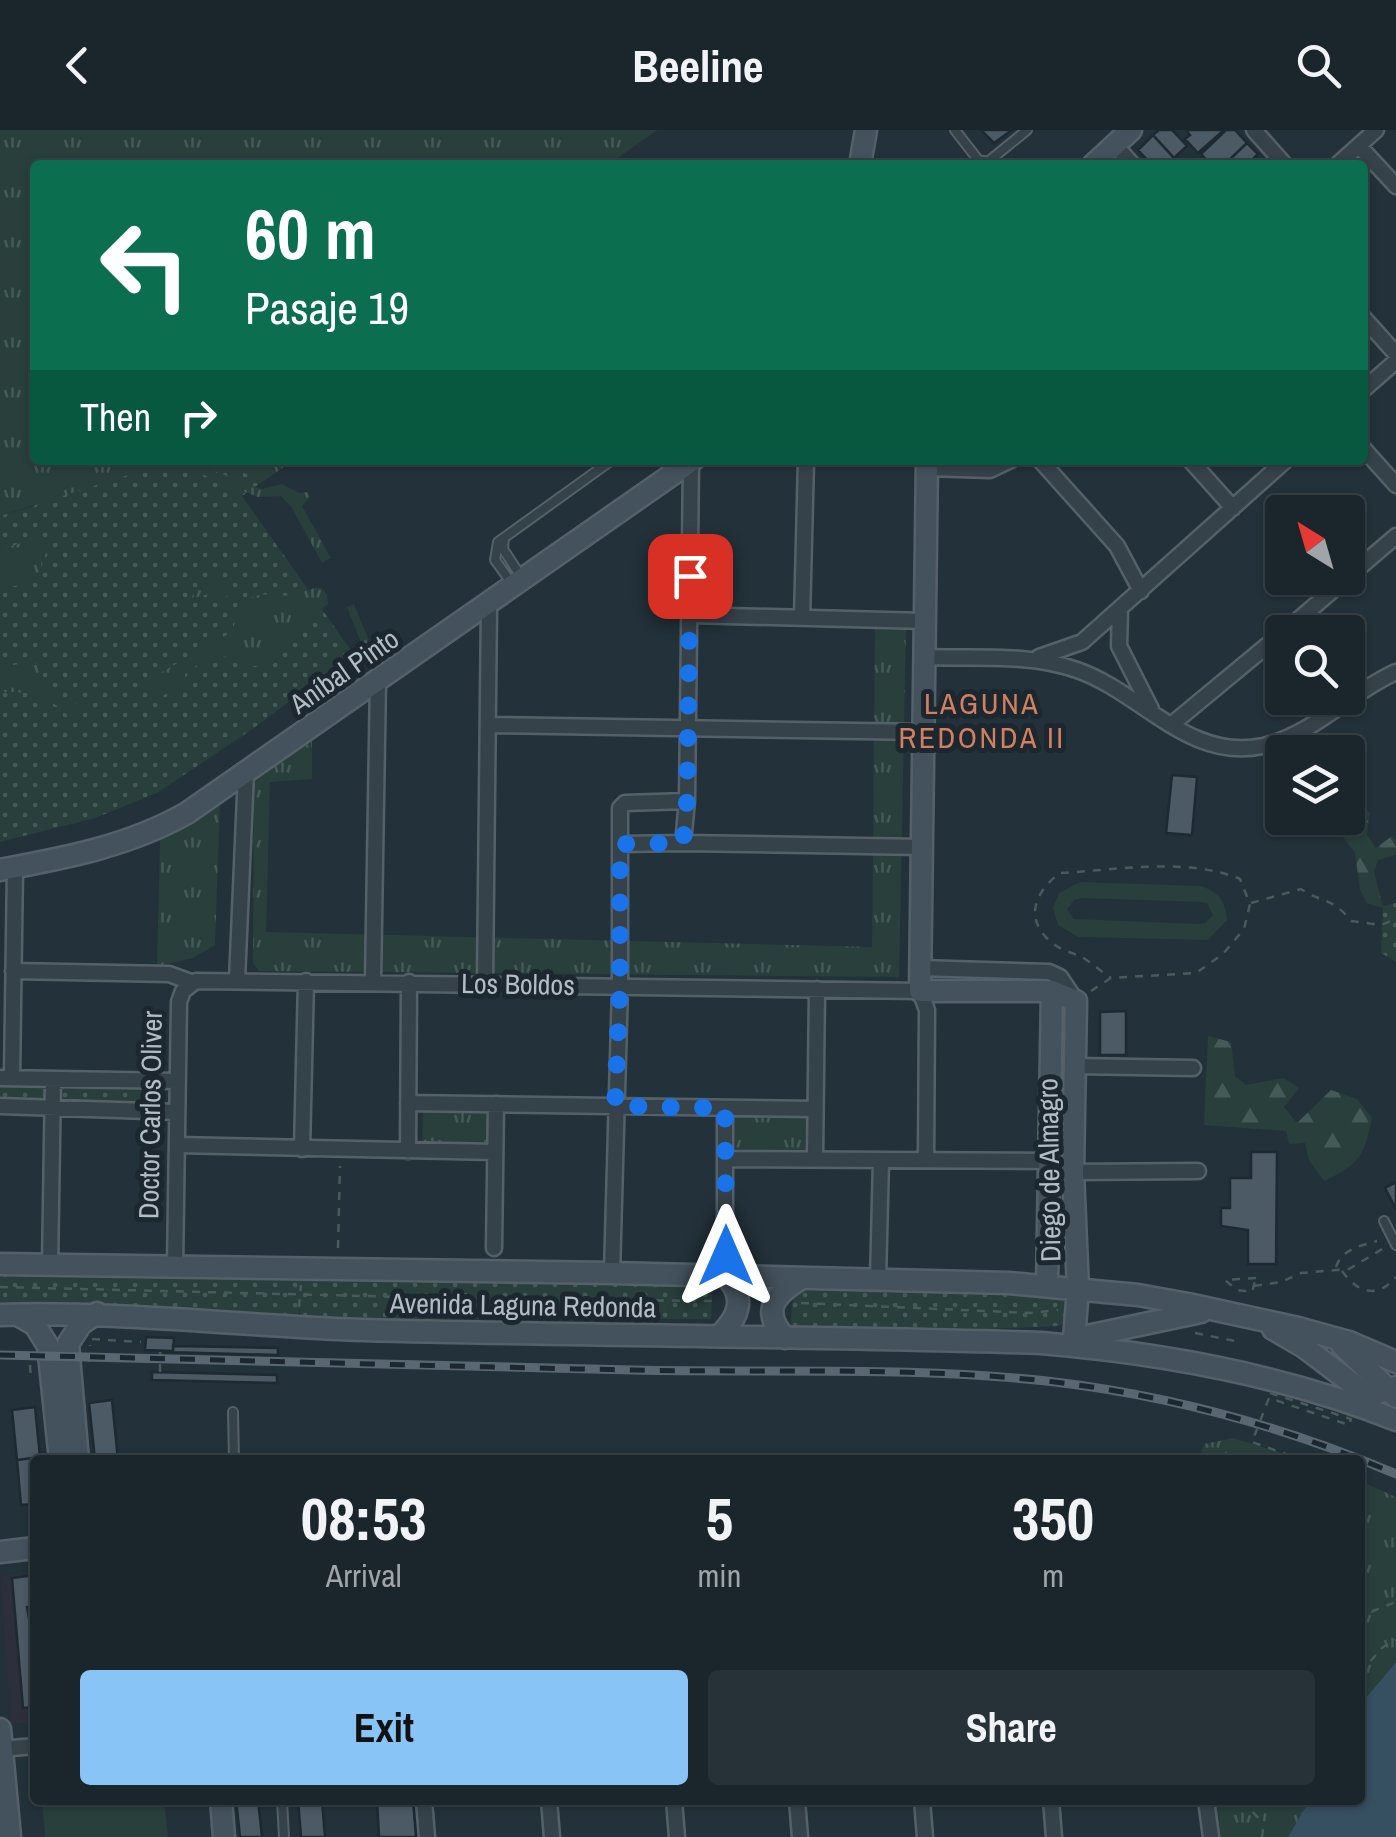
<!DOCTYPE html>
<meta charset="utf-8">
<style>
:root{--surface:#1a252c;--page:#273138;--text:#f1f3f6;--muted:#9fa5a9;--line:#384248;--accent:#88c4f5}
body{margin:0;font-family:"Archivo Narrow",sans-serif;background:var(--page);color:var(--text);height:100vh;display:flex;flex-direction:column;font-size:38px;white-space:nowrap}
*{box-sizing:border-box;margin:0}
p{font-size:32px;color:var(--muted)}
.icon{flex:none;width:55px;height:55px;fill:none;stroke:currentColor;stroke-width:2;stroke-linecap:round;stroke-linejoin:round}
.map{position:relative;flex:1;overflow:hidden}
.panel{position:absolute;left:30px;top:1325px;width:1335px;height:350px;display:flex;flex-direction:column;background:var(--surface);border-radius:10px;box-shadow:0 2px 8px #0004,0 0 0 2px var(--line)}
.panel>*{flex:none}
.guide{position:absolute;left:30px;top:30px;width:1338px;height:305px;border-radius:10px;box-shadow:0 2px 8px #0004,0 0 0 2px var(--line);background:#0b6e4f;color:#fff;overflow:hidden}
.needle{width:65px;rotate:323deg}
.tools{position:absolute;left:1265px;top:365px;display:grid;gap:20px}
.tools a{display:grid;place-items:center;width:100px;height:100px;border-radius:10px;background:var(--surface);box-shadow:0 2px 8px #0004,0 0 0 2px var(--line);font-size:50px}
.pin{position:absolute;display:grid;place-items:center;width:85px;height:85px;color:#fff;margin:-42px;border-radius:20px;box-shadow:0 5px 15px #0006}
.me{position:absolute;width:110px;margin:-55px;rotate:0deg;stroke-linejoin:round;filter:drop-shadow(0 0 8px #0008)}
.turn{display:flex;align-items:center;gap:35px;height:210px;padding:0 50px;font-size:45px}
.turn .icon{width:130px;height:130px;stroke-width:2.5}
.turn b{display:block;font-size:70px;line-height:85px}
.then{display:flex;align-items:center;height:95px;padding:0 50px;background:#0003;gap:20px;font-size:38px}
.eta{display:flex;justify-content:space-evenly;align-items:center;height:170px;text-align:center}
.eta b{font-size:60px;font-weight:700;line-height:70px}
.action{display:flex;gap:20px;margin-top:auto;padding:20px 50px}
.action a{flex:1;height:115px;border-radius:10px;background:var(--accent);color:#111;font-size:40px;font-weight:700;line-height:115px;text-align:center}
.action a+a{background:var(--page);color:var(--text)}
header{display:flex;justify-content:space-between;align-items:center;height:130px;padding:0 50px;background:var(--surface);font-size:45px;font-weight:700}
.map>svg:first-child{display:block}
</style>
<header><svg class="icon" aria-label="back" viewBox="0 0 24 24"><path d="M15 5l-7 7 7 7"/></svg>Beeline<svg class="icon" aria-label="search" viewBox="0 0 24 24"><circle cx="10" cy="10" r="6"/><path d="M15 15l6 6"/></svg></header>
<div class="map">
<svg width="1396" height="1707" viewBox="0 0 1396 1707">
<defs>
<pattern id="grass-dots" width="8" height="8" patternUnits="userSpaceOnUse" patternTransform="scale(2.5)"><rect width="8" height="8" fill="#283f3c"/><path d="M2 2h.1M6 6h.1" fill="none" stroke="#455957" stroke-width="1.8" stroke-linecap="round"/></pattern>
<pattern id="forest-firs" width="22" height="20" patternUnits="userSpaceOnUse" patternTransform="scale(2.5)"><rect width="22" height="20" fill="#283f3c"/><path d="M5 1l3.5 6h-7zM16 11l3.5 6h-7z" fill="#455957"/></pattern>
<pattern id="park-tufts" width="24" height="20" patternUnits="userSpaceOnUse" patternTransform="scale(2.5)"><rect width="24" height="20" fill="#283f3c"/><path d="M3 7l-1-3M5 7V3M7 7l1-3M15 17l-1-3M17 17v-4M19 17l1-3" fill="none" stroke="#455957"/></pattern>
</defs>
<rect width="100%" height="100%" fill="#23313a"/>
<path fill="#2e2f3c" d="M35,1443V1592L11,1594L0,1446Z"/>
<path fill="url(#grass-dots)" d="M105,330H294L242,366L353,523L254,598L157,663L95,688L0,712V386L34,376Z
M1396,773V832L1381,823L1383,776Z
M0,956L157,961L155,974L0,970Z
M0,1145L713,1154L711,1189H301L299,1177L298,1189L151,1177L0,1174Z
M794,1155L1023,1161L1071,1168L1069,1189L1059,1196L789,1208Z"/>
<path fill="url(#forest-firs)" d="M1351,651L1358,669L1370,683L1367,705L1376,718L1392,706L1396,710V725L1378,730L1374,741L1383,778L1367,773L1360,760L1355,723L1334,695V688H1348V658Z
M1208,906L1231,912L1235,946L1246,955L1284,948L1299,958L1284,977L1297,993L1331,960L1357,969L1372,988C1364,1026 1360,1034 1324,1051L1309,1030L1305,1013L1289,1014L1286,1001L1204,995Z"/>
<path fill="url(#park-tufts)" d="M0,0H657L615,30L614,35H591V32L586,35H35V330H185L262,359L282,354L299,363L308,362L310,367L302,376L331,428L322,433L292,378L281,366L258,367L175,333L159,335L0,386Z
M214,330H294L263,351Z
M30,410L42,411L47,420C37,451 35,460 0,454V420Z
M225,452L232,462L224,468L212,463L191,469L197,457L207,453Z
M316,458H322L327,465L328,474L291,506L275,533C241,549 236,503 185,544V555L160,567L152,563L148,552L153,547L227,505C237,497 234,488 241,477C254,457 275,468 293,465C301,464 308,459 316,458Z
M354,474L377,531L370,535L347,477Z
M875,499L906,500L899,847L259,841L253,833L254,652L312,609V649L270,652L266,802L872,817Z
M34,532L39,535C45,572 53,561 82,576L78,590H73C46,564 37,562 0,562V537Z
M220,670L215,815L193,828L157,836L160,710Z
M423,980L495,981V1019L422,1018Z
M733,983L810,984L809,1020H735Z
M1233,1308L1305,1330H1199L1204,1314Z
M1360,1351L1396,1367V1532L1360,1575Z
M1206,1670H1310L1288,1707H1210Z"/>
<path fill="#283f3c" fill-rule="evenodd" d="M1080,752L1201,756C1219,762 1226,772 1227,790L1208,810L1078,807L1058,795L1053,778L1059,763ZM1082,768L1201,772L1207,773L1213,785L1205,793L1199,794L1074,789L1067,779L1074,770Z
M42,1670H164L168,1707H45Z"/>
<path fill="#364f61" d="M1396,1532V1707H1288L1310,1670H1360V1575Z"/>
<path fill="#4c5a65" stroke="#1e2931" stroke-width="2.5" d="M981,0H1012L994,13Z
M1159,0H1172L1187,16L1174,28L1153,5Z
M1186,0H1224L1198,23L1185,9L1190,5Z
M1226,0H1235L1247,13L1224,35H1211L1201,24Z
M1153,5L1174,28L1166,35H1152L1138,20Z
M1247,13L1258,24L1247,35H1224Z
M1172,645L1197,647L1192,705L1166,703Z
M1126,881V925H1100V882Z
M1251,1022H1277L1276,1134H1248V1100L1221,1096V1078H1230V1048H1251Z
M1396,1052V1079L1385,1058Z
M146,1207L174,1208L173,1221L145,1220Z
M173,1216L278,1218V1225L164,1222L173,1221Z
M152,1242L277,1245V1253L152,1250Z
M112,1270L118,1330H95L89,1273Z
M35,1277L40,1327L17,1330L12,1280Z
M40,1327L35,1330V1374L21,1375L17,1330Z
M35,1445V1476L27,1477L29,1488H35V1577L23,1578L12,1448Z
M236,1670H258L262,1707H240Z
M298,1670H322L325,1707H301Z
M377,1670H413L416,1707H379Z"/>
<g fill="none" stroke-linecap="round" stroke-linejoin="round">
<g stroke="#556068" stroke-width="12">
<path id="lane" d="M955,0L979,31H989L1027,0
M504,408L503,419L522,448
M513,455L495,430L498,412L612,330
M1384,1091L1396,1115
M233,1282L234,1330
M282,1670L284,1707"/>
</g>
<g stroke="#556068" stroke-width="19">
<path id="street" d="M1254,0L1285,35
M1115,15L1133,35
M1359,16L1396,56
M1337,35L1376,0
M1362,186L1396,224
M1362,261L1396,231
M1362,317L1396,355
M1040,330L1117,416L1141,461
M1190,330L1233,378
M927,338L990,340L1011,330
M1120,480L1119,516L1151,579
M690,485L925,491
M802,488L806,330
M1284,502L1396,406
M924,527C974,529 1029,523 1077,540C1141,562 1189,632 1263,616C1314,604 1349,563 1396,542
M1039,527L1082,512L1286,330
M488,595L923,602
M1171,595L1282,503
M687,671L691,331
M683,713L922,717
M920,838L1049,842L1060,847L1076,871
M13,841L169,844L191,852
M237,850L246,642
M373,852L378,550
M485,854L489,473
M1075,936L1193,938
M0,948L178,951
M12,948L15,737
M408,973L815,979
M0,976L177,982
M725,978V1126
M177,1015L495,1022
M302,1019L306,851
M408,1021L409,852
M725,1029L1050,1031
M815,1029L817,859
M1073,1042L1198,1041
M494,1118L496,974
M50,1136L53,949
M175,1137L179,872L183,861L196,851L920,861L927,880L926,1030
M612,1143L620,856V678L625,673L687,671L683,713L620,714
M878,1150L881,1030
M0,1619L35,1616
M424,1670L427,1707
M549,1670L552,1707
M674,1670L677,1707
M797,1670L800,1707
M922,1670L925,1707
M1051,1670L1054,1707
M1206,1670L1211,1707"/>
</g>
<g stroke="#556068" stroke-width="25">
<path id="secondary" d="M860,35L866,0
M1093,35L1131,0
M927,330L920,861H1052L1076,871L1073,1042L1078,1159L1074,1209
M0,740C65,728 129,716 187,683L693,330
M0,1134L612,1143L1009,1153L1138,1165L1188,1174L1298,1198L1349,1212L1396,1232
M1047,1156L1052,861
M0,1185C121,1181 243,1196 364,1200C590,1206 815,1206 1041,1213C1161,1223 1284,1245 1396,1290
M18,1185L35,1195L48,1216L60,1330
M1273,1199L1304,1217L1362,1261L1378,1263L1396,1257
M720,1205C740,1186 746,1166 725,1145
M785,1208C760,1180 775,1164 802,1148
M1073,1209L1201,1182
M1341,1214L1396,1267
M78,1330L68,1214L81,1194L97,1183
M0,1422L35,1418
M0,1599L10,1707
M221,1670L224,1707"/>
</g>
<path stroke="#465b5a" stroke-width="2.5" stroke-dasharray="8 8" stroke-linecap="butt" d="M1251,773L1301,759C1324,774 1332,767 1351,791L1381,795L1396,789
M1091,861L1111,848L1196,843L1223,824L1244,799L1250,774L1240,749C1187,727 1117,740 1060,743C1033,763 1023,792 1055,815C1064,822 1076,823 1085,829C1094,835 1102,842 1111,848
M338,1118L340,1036
M1336,1137C1342,1119 1360,1116 1377,1111
M1342,1141C1357,1162 1377,1170 1396,1147
M1256,1148L1225,1150L1237,1160L1252,1162C1254,1156 1255,1150 1256,1144
M1254,1156L1281,1152L1301,1143L1349,1139L1384,1118
M0,1157L485,1169L718,1171
M801,1173L1031,1183L1058,1180
M299,1177L301,1155
M1195,1203L1240,1212
M92,1209L141,1212
M89,1232L90,1215
M30,1235L31,1251
M160,1242V1222
M1224,1330L1226,1323L1249,1330
M1360,1470L1372,1482
M1360,1493L1373,1481L1396,1472
M1360,1543L1383,1517L1396,1510
M1242,1670L1261,1691
M1262,1707L1267,1670"/>
<use href="#lane" stroke="#36424a" stroke-width="8"/>
<use href="#street" stroke="#36424a" stroke-width="14"/>
<use href="#secondary" stroke="#44525d" stroke-width="20"/>
<g stroke="#586771" stroke-width="9">
<path id="rail" d="M0,1225C211,1229 422,1236 633,1240C774,1243 915,1236 1055,1252C1172,1266 1288,1298 1396,1344"/>
</g>
<use href="#rail" stroke="#1c272f" stroke-width="5" stroke-dasharray="15" stroke-linecap="butt"/>
<path stroke="#465b5a" stroke-width="2.5" stroke-dasharray="8 8" stroke-linecap="butt" d="M1270,1263L1351,1289L1349,1295L1269,1268L1252,1312L1303,1330"/>
</g>
<g fill="none" stroke-linecap="round" stroke-linejoin="round">
<path stroke="#1a73e8" stroke-width="18" stroke-dasharray="0 32.4" d="M690,446L687,671L683,713L620,714V856L615,976L725,978L726,1126"/>
</g>
<g text-anchor="middle" dominant-baseline="central" stroke-width="10" stroke-linejoin="round" paint-order="stroke">
<g font-size="28" fill="#b2bdc6" stroke="#1c272f">
<text transform="translate(344 541) rotate(-35)">Aníbal Pinto</text>
<text transform="translate(518 854) rotate(1)">Los Boldos</text>
<text transform="translate(150 985) rotate(-89)">Doctor Carlos Oliver</text>
<text transform="translate(1049 1040) rotate(-91)">Diego de Almagro</text>
<text transform="translate(523 1175) rotate(1)">Avenida Laguna Redonda</text>
</g>
<g font-size="30" letter-spacing="2.5" fill="#d18062" stroke="#1c272f">
<text x="982" y="573">LAGUNA<tspan x="982" dy="34">REDONDA II</tspan></text>
</g>
</g>
</svg>
<div class="tools">
<a><svg class="needle" viewBox="-14 -14 28 28"><path d="M0-13l5 13h-10z" fill="#e53935"/><path d="M0 13l5-13h-10z" fill="#9fa5a9"/></svg></a>
<a><svg class="icon" aria-label="search" viewBox="0 0 24 24"><circle cx="10" cy="10" r="6"/><path d="M15 15l6 6"/></svg></a>
<a><svg class="icon" aria-label="layers" viewBox="0 0 24 24"><path d="M12 4l9 5-9 5-9-5zM3 14l9 5 9-5"/></svg></a>
</div>
<div class="pin" style="left:690px;top:446px;background:#d93025"><svg class="icon" aria-label="arrive" viewBox="0 0 24 24"><path d="M6 21V4h12l-3 4 3 4H6"/></svg></div>
<svg class="me" style="left:726px;top:1126px" viewBox="-20 -20 40 40"><path d="M0-17L14 15 0 8-14 15z" fill="#1a73e8" stroke="#fff" stroke-width="4"/></svg>
<div class="guide">
<div class="turn"><svg class="icon" aria-label="left" viewBox="0 0 24 24"><path d="M17 20v-9H6M10 6l-5 5 5 5"/></svg><div><b>60 m</b>Pasaje 19</div></div>
<div class="then">Then<svg class="icon" aria-label="right" viewBox="0 0 24 24"><path d="M7 20v-9h11M14 6l5 5-5 5"/></svg></div>
</div>
<section class="panel">
<div class="eta">
<div><b>08:53</b><p>Arrival</p></div>
<div><b>5</b><p>min</p></div>
<div><b>350</b><p>m</p></div>
</div>
<div class="action"><a>Exit</a><a>Share</a></div>
</section>
</div>
